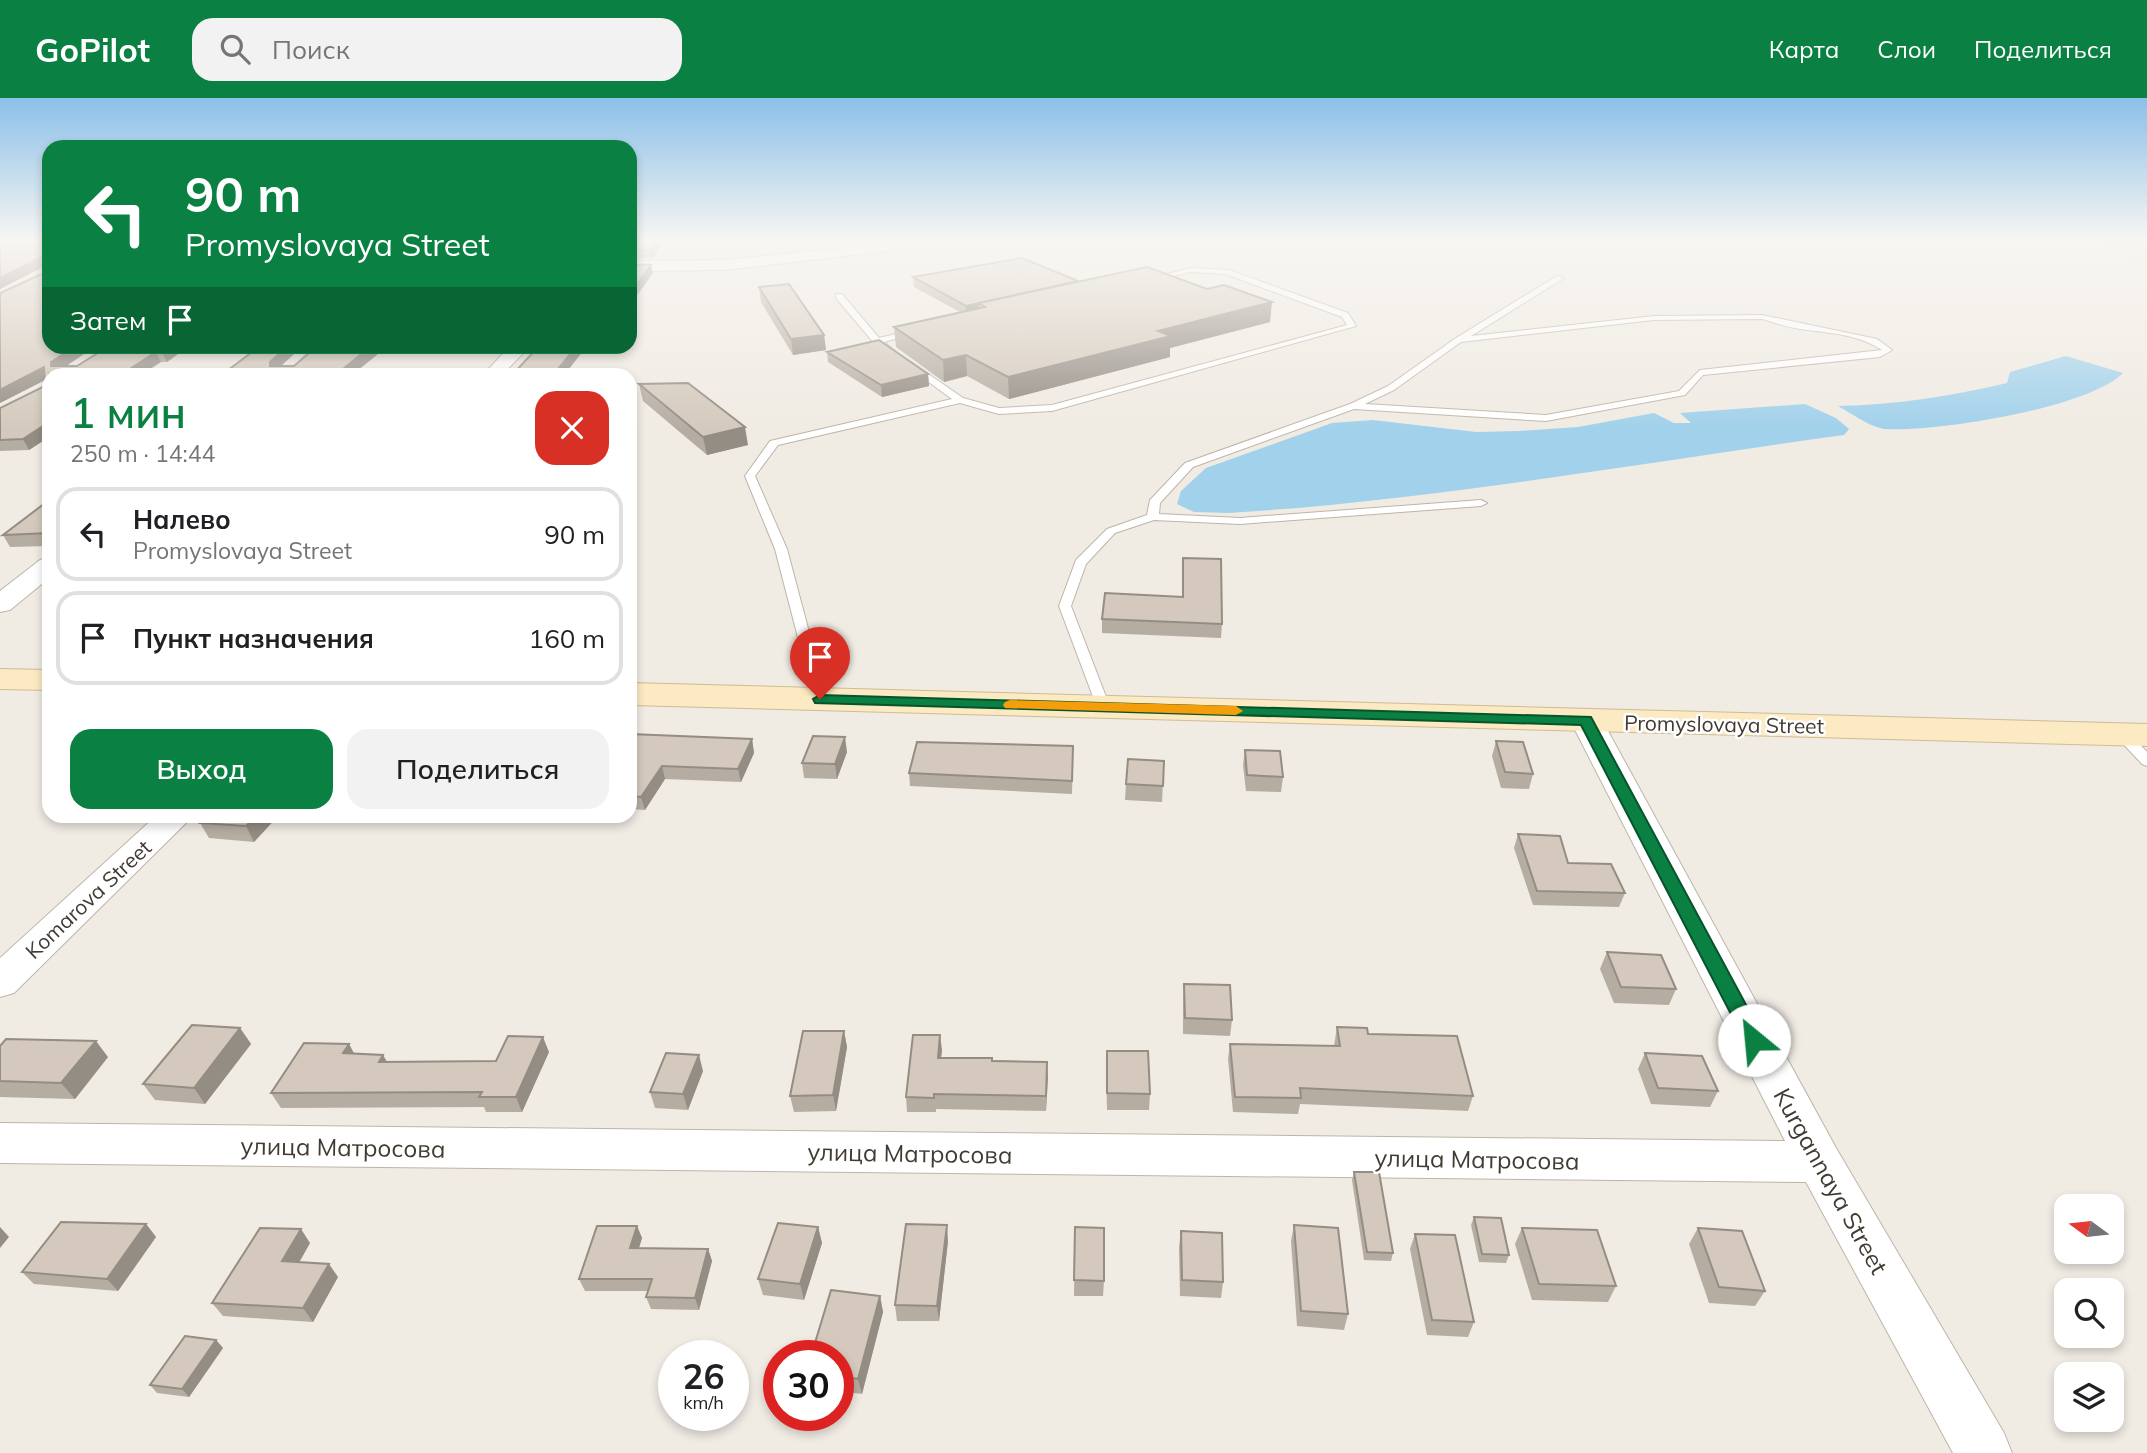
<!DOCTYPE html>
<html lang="ru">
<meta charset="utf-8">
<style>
:root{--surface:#fff;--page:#f2f2f2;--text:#202124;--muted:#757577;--line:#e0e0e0;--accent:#0b8043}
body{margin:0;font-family:Mulish,sans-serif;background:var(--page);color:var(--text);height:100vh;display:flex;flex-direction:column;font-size:26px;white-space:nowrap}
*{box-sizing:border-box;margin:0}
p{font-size:23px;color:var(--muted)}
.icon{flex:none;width:38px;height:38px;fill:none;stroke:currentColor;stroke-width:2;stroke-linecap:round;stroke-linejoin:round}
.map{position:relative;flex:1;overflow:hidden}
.drawer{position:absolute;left:42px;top:270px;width:595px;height:455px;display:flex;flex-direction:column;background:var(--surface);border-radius:21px;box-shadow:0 4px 10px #0003}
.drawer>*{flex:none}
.top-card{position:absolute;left:42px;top:42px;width:595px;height:214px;border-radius:21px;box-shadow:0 4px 10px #0003;background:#0b8043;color:#fff;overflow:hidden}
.needle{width:46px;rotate:285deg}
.tools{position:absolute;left:2054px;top:1096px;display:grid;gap:14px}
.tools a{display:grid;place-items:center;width:70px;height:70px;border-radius:14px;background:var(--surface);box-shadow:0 4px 10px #0003;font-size:35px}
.speed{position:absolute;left:658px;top:1242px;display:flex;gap:14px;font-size:35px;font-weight:700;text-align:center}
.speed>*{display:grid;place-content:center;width:91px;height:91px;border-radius:50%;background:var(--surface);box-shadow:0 4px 10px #0003;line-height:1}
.speed small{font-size:18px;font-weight:400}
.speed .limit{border:10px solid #d22;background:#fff;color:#111}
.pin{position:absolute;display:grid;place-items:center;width:60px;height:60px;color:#fff;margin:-72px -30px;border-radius:50% 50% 50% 0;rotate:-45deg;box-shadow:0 0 7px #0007}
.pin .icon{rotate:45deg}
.me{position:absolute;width:77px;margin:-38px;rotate:332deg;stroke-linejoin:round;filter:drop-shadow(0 0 5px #0008)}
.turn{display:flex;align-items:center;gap:24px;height:147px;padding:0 28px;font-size:32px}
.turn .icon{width:91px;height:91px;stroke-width:2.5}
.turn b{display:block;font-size:49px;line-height:60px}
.then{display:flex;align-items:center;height:66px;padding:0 28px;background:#0003;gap:14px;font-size:26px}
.round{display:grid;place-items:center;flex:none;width:74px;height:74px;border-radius:21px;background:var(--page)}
.summary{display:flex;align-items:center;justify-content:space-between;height:119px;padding:0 28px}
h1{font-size:42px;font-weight:600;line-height:52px;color:var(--accent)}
.primary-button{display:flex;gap:14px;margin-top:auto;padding:14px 28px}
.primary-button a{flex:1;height:80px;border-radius:21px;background:var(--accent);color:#fff;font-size:28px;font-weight:600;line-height:80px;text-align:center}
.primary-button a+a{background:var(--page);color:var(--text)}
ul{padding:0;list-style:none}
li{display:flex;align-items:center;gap:21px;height:94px;margin:0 14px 10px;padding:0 14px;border:4px solid var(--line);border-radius:21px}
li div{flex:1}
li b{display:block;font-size:26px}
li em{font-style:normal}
header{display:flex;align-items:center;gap:42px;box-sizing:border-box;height:98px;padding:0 35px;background:var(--accent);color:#fff}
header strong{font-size:33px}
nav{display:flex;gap:38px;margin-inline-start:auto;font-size:24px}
.search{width:490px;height:63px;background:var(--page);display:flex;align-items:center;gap:18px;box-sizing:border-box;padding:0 24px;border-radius:21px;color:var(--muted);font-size:26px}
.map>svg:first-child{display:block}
</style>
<header>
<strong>GoPilot</strong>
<div class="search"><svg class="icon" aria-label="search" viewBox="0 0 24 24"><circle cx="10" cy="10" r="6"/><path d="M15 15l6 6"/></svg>Поиск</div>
<nav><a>Карта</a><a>Слои</a><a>Поделиться</a></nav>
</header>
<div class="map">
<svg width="2147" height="1355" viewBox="0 0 2147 1355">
<rect width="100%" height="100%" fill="#f0ebe3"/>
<path fill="#e2ddd8" d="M2084,142H2147V170Z"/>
<path fill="#a1d1eb" d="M2066,258L2123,275C2089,310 1936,334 1886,331C1871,330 1851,315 1838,308C1896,307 1951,298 2007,285L2010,274Z
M1805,306L1836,320L1849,331L1844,337C1639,365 1436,402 1229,415L1194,414L1177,406L1181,393L1206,370L1332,325L1373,322L1476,334L1520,333L1578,329L1654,315L1674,325H1691L1680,315Z"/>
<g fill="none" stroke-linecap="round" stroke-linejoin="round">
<g stroke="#beb5a9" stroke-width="2">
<path id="service" d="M1191,170L1229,172L1348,215L1356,228L1052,313L999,316L960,305L778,347L755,378L787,451L827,602L825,605H815L775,451L745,378L770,343L952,301L908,269V265L911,264L963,300L999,310L1052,307L1347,227L1342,219L1225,176L1191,174L1150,183L1146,181Z
M1557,178L1564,180L1471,238L1654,218L1762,217L1877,241L1892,252L1880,259L1703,277L1685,297L1546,323L1354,311L1193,369L1160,405L1159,416L1240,420L1481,402L1487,405L1481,408L1240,426L1154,422L1115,435L1086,466L1071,508L1110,609L1108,612H1098L1059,508L1076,462L1107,431L1147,417L1150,402L1185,365L1350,306L1388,288L1456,240ZM1762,221C1775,225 1787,229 1800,231C1828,235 1858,236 1882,252L1700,272L1679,293L1546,317L1365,306L1394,292L1461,244L1654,222Z
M836,196H842L879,240L913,232L917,235L884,244L896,254L889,256L874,245L836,200Z
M2122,631L2127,633L2147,654V668L2142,666L2114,636Z"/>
</g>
<g stroke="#beb5a9" stroke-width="2">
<path id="minor" d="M899,144L906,148L904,151L725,172L630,173V163L725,162Z
M510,248H530L503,276H484Z
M49,459V480L10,512L0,514V493L40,462Z
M1586,613L1597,615L1602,622L1836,1050L2004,1335L2012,1355H1953L1806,1084L0,1065V1025L1785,1043L1570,622L1575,615Z
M156,718H193L14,895L0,899V860Z"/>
</g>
<g stroke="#cfbc95" stroke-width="2">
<path id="secondary" d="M0,571L49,572V592L0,591Z
M630,585L2147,626V648L630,607Z"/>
</g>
<use href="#service" fill="#fff" fill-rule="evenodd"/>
<use href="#minor" fill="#fff" fill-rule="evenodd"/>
<use href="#secondary" fill="#fbeac2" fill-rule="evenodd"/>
</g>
<path fill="#b6ada2" d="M0,142H49L96,248L66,268H77L189,248L167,264H161L142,276H49V339L29,352L0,353V310L45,288V282L0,305V195L46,174V167L0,191Z
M630,142H663L653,160L630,161Z
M913,179L1078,184L1270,224L1170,250V259L1009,301L967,278L944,284L896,249L894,229L960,214L914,189Z
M759,189L824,237L826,252L793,257L761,204Z
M260,248H303L281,268H294L317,248H491L485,254L378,256L353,276H223Z
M827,254L928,276L929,288L882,299L828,264Z
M639,286L748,347L707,357L643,303Z
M49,402V448L10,449L3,437Z
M1183,460L1222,526L1221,540L1102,535V521L1182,499Z
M630,636L752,641L754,655L741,684L665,681L645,712L630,711Z
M1496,643L1533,676L1529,691L1501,690L1492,658Z
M1245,652L1283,679L1281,694L1246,693L1243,667Z
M847,654L837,681L804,680L802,665Z
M1073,661L1072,696L910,688L909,675Z
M1164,663L1162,704L1125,702L1126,686Z
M207,718H278L254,744L209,740L200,725Z
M428,718H487L483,723L428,719Z
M1518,736L1568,765L1625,795L1619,809L1533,807L1514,750Z
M1607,854L1676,891L1669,907L1614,905L1600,871Z
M1184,886L1232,922L1230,938L1183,936V902Z
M1337,929L1473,998L1468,1013L1300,1006L1298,1016L1233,1014L1228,961L1230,946L1334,948Z
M240,930L251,946L205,1006L155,1002L143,986Z
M844,933L847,949L836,1013L794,1014L790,998Z
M349,946L354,956L383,957L387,964L496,963L549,954L522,1014H486L484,1009L281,1010L271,995Z
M0,948L108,959L75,1001L0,999Z
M942,952L941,960L1047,964L1046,1013L936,1011V1014H907L906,999Z
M1645,955L1718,993L1710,1009L1651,1006L1638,971Z
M1106,969L1150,996L1149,1012H1107Z
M703,973L688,1012L655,1010L650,994Z
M1354,1074L1393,1155L1391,1163L1364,1162L1352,1082Z
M1474,1119L1509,1157L1506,1165L1479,1164L1471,1127Z
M146,1126L156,1139L118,1193L34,1186L22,1174Z
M1294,1127L1348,1216L1344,1232L1297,1228L1291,1143Z
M637,1128L642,1140L639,1150L708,1151L712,1163L699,1212L651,1211L646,1199L648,1193H585L579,1181Z
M818,1129L822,1145L804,1202L763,1197L758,1181Z
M1075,1129L1104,1183L1103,1198H1074Z
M1522,1130L1616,1188L1608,1204L1532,1202L1515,1146Z
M1698,1130L1765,1193L1755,1208L1709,1205L1689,1146Z
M1181,1133L1223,1184L1221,1200L1180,1198L1179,1149Z
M1415,1136L1474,1224L1468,1239L1427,1237L1410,1151Z
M948,1143L939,1223H897L895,1207Z
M310,1145L299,1164L338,1179L313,1224L223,1218L212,1205Z
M880,1198L883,1214L862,1296L838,1293V1258Z
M216,1242L223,1250L189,1299L157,1295L150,1287Z"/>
<path fill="#948d84" d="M657,142H663L653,160L651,152Z
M45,157L49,166L0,191V180Z
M651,167L653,175L630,207V195Z
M1078,183L979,205V215L966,218V208Z
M1272,204L1270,224L1170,250V259L1009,301L1008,279L1158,233Z
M824,237L826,252L793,257L791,241Z
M76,248H96L57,274L51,268V264Z
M170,248H189L167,264L162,254Z
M288,248H303L274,274L270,268V264Z
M371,248H375L378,256L353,276H337Z
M483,248H491L485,254Z
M577,248H587L565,276H554Z
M156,254L161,264L142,276H122Z
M966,257L967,278L944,284L943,262Z
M44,269L49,280L0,305V292Z
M928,276L929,288L882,299L881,287Z
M49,324V339L29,352L23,341Z
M745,329L748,347L707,357L703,339Z
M845,639L847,654L837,681L835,666Z
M752,641L754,655L741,684L738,671Z
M662,668L665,681L645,712L641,699Z
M256,718H278L254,744L246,728Z
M481,718H487L483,723Z
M240,930L251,946L205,1006L194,990Z
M844,933L847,949L836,1013L833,997Z
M940,937L942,952L939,975L938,960Z
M543,939L549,954L522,1014L516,999Z
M96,943L108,959L75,1001L61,985Z
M349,946L357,961L343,955Z
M383,957L391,972L379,964Z
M699,957L703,973L688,1012L683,996Z
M1047,964L1048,979L1046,1013V998Z
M146,1126L156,1139L118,1193L107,1181Z
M947,1127L948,1143L939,1223L937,1208Z
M637,1128L642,1140L635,1162L630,1150Z
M0,1129L9,1139L0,1150Z
M818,1129L822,1145L804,1202L800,1186Z
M301,1131L310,1145L292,1177L282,1163Z
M708,1151L712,1163L699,1212L695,1200Z
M329,1166L338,1179L313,1224L303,1210Z
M880,1198L883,1214L862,1296L858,1281Z
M216,1242L223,1250L189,1299L182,1291Z"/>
<path fill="#d4c9bc" stroke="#948d84" stroke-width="2" d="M0,142H49V248H76L51,264V268H77L109,248H170L162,254H156L122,276H49V324L23,341L0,342V310L45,288L44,269L0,292V195L46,174L45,157L0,180Z
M630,142H657L651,152L630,153Z
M1022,160L1078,183L966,208L913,179Z
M630,166L651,167L630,195Z
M1147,169L1207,191L1224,187L1272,204L1158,233L1171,238L1008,279L966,257L943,262L894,229L985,209L979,205Z
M789,186L824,237L791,241L759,189Z
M879,242L928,276L881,287L827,254Z
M260,248H288L270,264V268H294L317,248H371L337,276H223Z
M539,248H577L554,276H513Z
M688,285L745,329L703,339L639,286Z
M49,402V435L3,437Z
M1183,460L1221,461L1222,526L1102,521L1105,495L1183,499Z
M630,636L752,641L738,671L662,668L641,699L630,698Z
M813,638L845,639L835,666L802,665Z
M1496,643L1523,644L1533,676L1505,674Z
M917,644L1073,648L1072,683L909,675Z
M1245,652L1280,653L1283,679L1247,677Z
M1128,661L1164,663L1163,688L1126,686Z
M207,718H256L246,728L200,725Z
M1518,736L1560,738L1568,765L1611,766L1625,795L1537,793Z
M1607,854L1661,857L1676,891L1621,889Z
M1184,886L1230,887L1232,922L1185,920Z
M192,927L240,930L194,990L143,986Z
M1337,929L1367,930L1368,936L1457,938L1473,998L1300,990L1301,1000L1235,999L1230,946L1340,948Z
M803,933H844L833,997L790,998Z
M913,937H940L938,960H992V963L1047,964L1046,998L934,996V1000L906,999Z
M508,938L543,939L516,999H479L482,994L271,995L304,945L349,946L343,955L383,957L379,964L496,963Z
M6,941L96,943L61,985L0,983V948Z
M1107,953H1148L1150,996L1107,995Z
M666,955L699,957L683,996L650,994Z
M1645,955L1702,958L1718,993L1658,990Z
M1354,1074H1379L1393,1155L1367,1154Z
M1474,1119L1501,1120L1509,1157L1482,1156Z
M61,1124L146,1126L107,1181L22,1174Z
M778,1125L818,1129L800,1186L758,1181Z
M906,1126L947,1127L937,1208L895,1207Z
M1294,1127L1338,1130L1348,1216L1301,1213Z
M597,1128H637L630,1150L708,1151L695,1200L646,1199L652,1181H579Z
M1075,1129L1104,1130V1183L1074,1182Z
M260,1130L301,1131L282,1163L329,1166L303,1210L212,1205Z
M1522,1130L1597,1132L1616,1188L1539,1186Z
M1698,1130L1742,1133L1765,1193L1719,1189Z
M1181,1133L1222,1135L1223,1184L1182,1182Z
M1415,1136L1455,1137L1474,1224L1432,1222Z
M831,1192L880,1198L858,1281L838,1278V1258H811Z
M185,1238L216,1242L182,1291L150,1287Z"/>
<linearGradient id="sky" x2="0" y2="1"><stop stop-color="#8bc0e9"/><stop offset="0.43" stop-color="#f8f6f2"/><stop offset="1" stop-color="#f8f6f2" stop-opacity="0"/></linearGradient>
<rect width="2147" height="332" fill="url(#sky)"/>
<path fill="#0b8043" stroke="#07532c" stroke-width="2" d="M820,597L1591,619L1765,942L1762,947L1754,950L1747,947L1581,627L815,605L813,601Z"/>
<path fill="#f59e0b" d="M1010,602L1236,608L1243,613L1236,617L1005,610L1003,607L1005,604Z"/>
<g text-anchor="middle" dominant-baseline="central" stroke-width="5" stroke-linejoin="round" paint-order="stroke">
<g font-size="21" fill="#423b33" stroke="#fff">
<text transform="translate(1724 626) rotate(1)">Promyslovaya Street</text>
<text transform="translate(88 801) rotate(-43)">Komarova Street</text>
</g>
<g font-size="24" fill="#423b33" stroke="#fff">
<text transform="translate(343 1049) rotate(1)">улица Матросова</text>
<text transform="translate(910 1055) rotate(1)">улица Матросова</text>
<text transform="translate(1477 1061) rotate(1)">улица Матросова</text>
<text transform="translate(1831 1083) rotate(61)">Kurgannaya Street</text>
</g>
</g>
</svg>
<div class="tools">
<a><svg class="needle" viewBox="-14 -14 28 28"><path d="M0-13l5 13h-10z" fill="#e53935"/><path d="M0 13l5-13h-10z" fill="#757577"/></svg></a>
<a><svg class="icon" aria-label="search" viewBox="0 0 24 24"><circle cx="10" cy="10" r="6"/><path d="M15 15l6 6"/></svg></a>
<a><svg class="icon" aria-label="layers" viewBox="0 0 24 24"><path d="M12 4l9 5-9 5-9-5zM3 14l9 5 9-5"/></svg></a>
</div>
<div class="speed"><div>26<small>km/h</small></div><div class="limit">30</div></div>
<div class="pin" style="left:820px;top:601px;background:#d93025"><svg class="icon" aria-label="arrive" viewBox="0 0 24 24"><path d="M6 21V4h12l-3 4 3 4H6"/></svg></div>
<svg class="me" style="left:1754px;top:942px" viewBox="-20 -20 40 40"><circle r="19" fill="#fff"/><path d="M0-13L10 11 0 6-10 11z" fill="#0b8043"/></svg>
<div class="top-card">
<div class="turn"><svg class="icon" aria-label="left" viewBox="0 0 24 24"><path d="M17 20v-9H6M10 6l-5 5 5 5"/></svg><div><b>90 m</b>Promyslovaya Street</div></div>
<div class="then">Затем<svg class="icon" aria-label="arrive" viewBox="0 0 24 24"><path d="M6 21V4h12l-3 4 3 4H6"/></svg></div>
</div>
<section class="drawer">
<div class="summary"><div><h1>1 мин</h1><p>250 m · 14:44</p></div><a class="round" style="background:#d93025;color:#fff"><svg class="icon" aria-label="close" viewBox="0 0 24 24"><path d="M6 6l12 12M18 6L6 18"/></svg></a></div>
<ul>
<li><svg class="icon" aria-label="left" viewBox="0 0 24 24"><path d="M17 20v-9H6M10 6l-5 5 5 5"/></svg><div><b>Налево</b><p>Promyslovaya Street</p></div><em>90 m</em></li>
<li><svg class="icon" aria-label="arrive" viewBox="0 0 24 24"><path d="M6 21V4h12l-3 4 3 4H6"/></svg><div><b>Пункт назначения</b></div><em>160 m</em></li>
</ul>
<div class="primary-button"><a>Выход</a><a>Поделиться</a></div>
</section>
</div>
